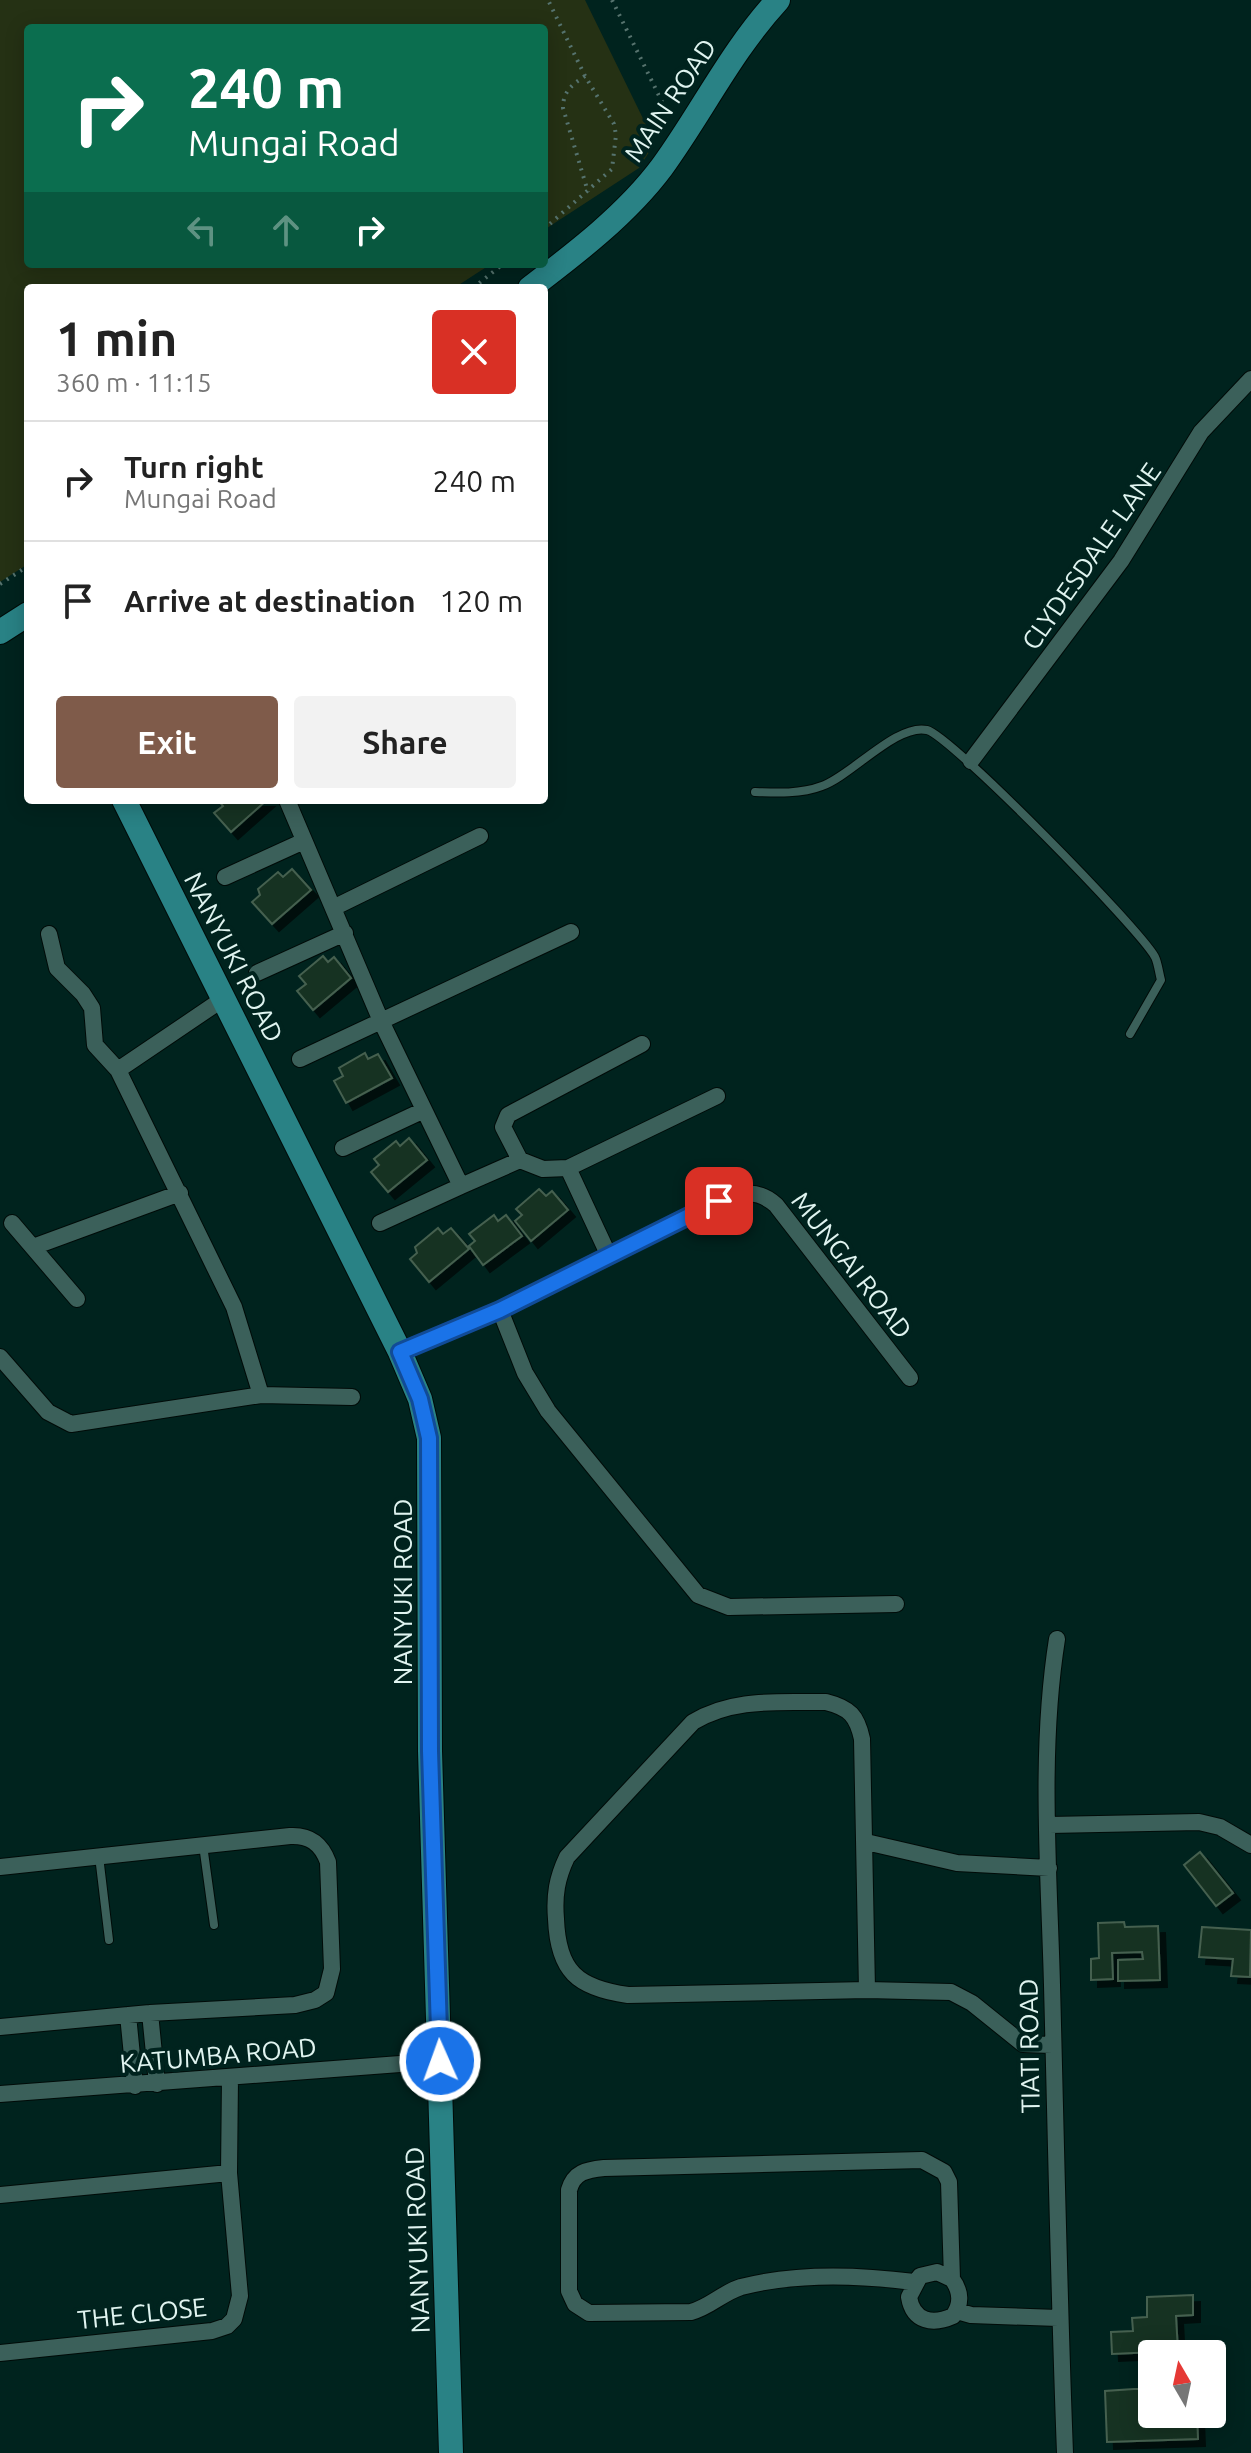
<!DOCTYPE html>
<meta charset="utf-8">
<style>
:root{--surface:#fff;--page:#f2f2f2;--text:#222;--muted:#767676;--line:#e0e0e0;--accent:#7f5b4a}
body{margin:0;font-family:Ubuntu,sans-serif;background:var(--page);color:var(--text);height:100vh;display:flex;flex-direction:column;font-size:30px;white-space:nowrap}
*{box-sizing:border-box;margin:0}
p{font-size:26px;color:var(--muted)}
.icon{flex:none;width:44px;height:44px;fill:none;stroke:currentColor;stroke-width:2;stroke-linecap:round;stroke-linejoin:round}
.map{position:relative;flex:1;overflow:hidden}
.panel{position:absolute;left:24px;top:284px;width:524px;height:520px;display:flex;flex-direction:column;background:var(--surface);border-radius:8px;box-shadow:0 4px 20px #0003}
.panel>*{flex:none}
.guide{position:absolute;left:24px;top:24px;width:524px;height:244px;border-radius:8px;box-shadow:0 4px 20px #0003;background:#0b6e4f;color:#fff;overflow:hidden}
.needle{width:52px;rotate:351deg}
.controls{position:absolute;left:1138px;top:2340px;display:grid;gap:16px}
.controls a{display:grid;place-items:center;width:88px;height:88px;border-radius:8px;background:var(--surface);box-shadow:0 4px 20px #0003;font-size:40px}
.pin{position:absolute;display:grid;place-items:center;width:68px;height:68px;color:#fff;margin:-34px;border-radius:16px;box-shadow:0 4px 12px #0006}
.me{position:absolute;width:88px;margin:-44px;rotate:358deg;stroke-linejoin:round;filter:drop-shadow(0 0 6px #0008)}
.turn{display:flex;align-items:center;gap:28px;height:168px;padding:0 32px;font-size:36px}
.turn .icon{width:104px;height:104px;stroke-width:2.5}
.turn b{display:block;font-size:56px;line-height:68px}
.lanes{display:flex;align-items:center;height:76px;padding:0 32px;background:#0003;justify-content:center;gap:40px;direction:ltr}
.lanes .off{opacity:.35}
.round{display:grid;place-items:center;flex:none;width:84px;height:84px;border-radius:8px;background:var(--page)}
.summary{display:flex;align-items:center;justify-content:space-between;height:136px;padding:0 32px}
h1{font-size:48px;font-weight:700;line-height:60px}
.primary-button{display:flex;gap:16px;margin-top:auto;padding:16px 32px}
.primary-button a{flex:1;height:92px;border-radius:8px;background:var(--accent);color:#fff;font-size:32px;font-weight:700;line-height:92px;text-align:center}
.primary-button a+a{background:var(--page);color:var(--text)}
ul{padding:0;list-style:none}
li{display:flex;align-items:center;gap:24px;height:120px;padding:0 32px;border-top:2px solid var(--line)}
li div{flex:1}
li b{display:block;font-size:30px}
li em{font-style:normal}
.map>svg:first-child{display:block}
</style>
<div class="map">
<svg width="1251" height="2453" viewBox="0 0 1251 2453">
<defs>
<filter id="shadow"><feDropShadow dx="7" dy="7" stdDeviation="0" flood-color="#0009"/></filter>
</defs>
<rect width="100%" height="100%" fill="#00231e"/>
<path fill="#253114" d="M0,0H585L655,143L639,168L544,230V28H28V264H491L454,288H28V564L0,582Z"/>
<path fill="#183122" stroke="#45604f" stroke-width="2" filter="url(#shadow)" d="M218,800H267L231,832L214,813L223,806Z
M292,869L311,890L272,924L252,902L260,895L258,889L278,872L283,877Z
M323,956L328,962L334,957L351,978L313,1010L297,991L306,984L299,976Z
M365,1053L368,1059L378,1054L392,1078L346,1103L334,1081L343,1076L339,1068Z
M409,1138L427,1160L388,1192L371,1172L379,1165L374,1159L396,1141L400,1146Z
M539,1189L546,1196L552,1191L568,1210L531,1241L515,1221L522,1215L516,1209Z
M494,1215L498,1221L506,1215L522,1236L483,1265L469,1246L475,1241L469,1234Z
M438,1228L443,1234L451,1228L469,1249L429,1282L410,1259L417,1253L415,1247Z
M1200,1852L1233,1893L1216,1906L1184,1865Z
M1124,1922L1125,1927L1158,1926L1160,1980L1118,1981V1960L1143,1959L1142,1952L1112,1953L1113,1979L1091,1980V1959L1099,1958L1098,1923Z
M1202,1927L1251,1930L1250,1977L1231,1976L1233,1959L1199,1957Z
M1193,2295V2315L1176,2316L1178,2351L1112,2354L1111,2332L1133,2331L1132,2318L1147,2317V2297Z
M1134,2389H1152V2414H1197L1198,2439L1107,2442L1105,2391Z"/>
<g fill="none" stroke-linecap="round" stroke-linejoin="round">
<g stroke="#000b08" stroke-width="10">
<path id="lane" d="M755,792C777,793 801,794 822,786C851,776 897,723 927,730C951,736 1140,929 1155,957C1158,963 1159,973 1161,980L1130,1034
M203,1845L214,1925
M99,1856L109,1940"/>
</g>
<g stroke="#000b08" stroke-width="18">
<path id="street" d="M971,761L1121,561L1201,432L1251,379
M287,800L381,1021L461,1186L520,1160L543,1169L568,1168L609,1256
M225,877L304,841
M335,907L480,836
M257,973L345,933
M300,1059L571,932
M118,1070L223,999
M343,1148L422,1111
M520,1160L503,1127L508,1115L642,1044
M568,1168L717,1096
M12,1223L77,1299
M380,1223L461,1186
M33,1247L180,1193
M500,1310L525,1373L548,1411L698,1595L729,1607L896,1604
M400,1352L500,1310L719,1201C741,1193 757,1188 776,1205L910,1378
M0,1357L48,1412L71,1424L261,1395L234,1307L118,1070L95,1045L92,1008L83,994L57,968L49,934
M261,1395L352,1397
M1057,1639C1039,1752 1049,1871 1052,1985C1056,2141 1059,2297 1065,2453
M1049,1825L1199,1822L1220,1827L1251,1845
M866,1842L957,1863L1049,1868
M0,1867L290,1836C309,1835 321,1843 328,1862L332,1969L326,1993L315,2000L295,2005L150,2013L0,2027
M867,1990L862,1739C857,1716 850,1708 826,1702C780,1703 734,1697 693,1722L567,1857C557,1878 554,1895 556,1919C558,1971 577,1988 628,1995L867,1990L951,1992L972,2003L1023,2044L1052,2045
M150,2013L157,2084
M128,2015L135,2086
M0,2094L440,2061
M0,2195L229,2173
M914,2282C859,2275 795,2273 741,2287C722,2293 710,2307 691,2312L589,2313L575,2304L569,2291V2190C574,2172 586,2170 604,2168L922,2160L944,2172L949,2182L952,2279C961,2291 962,2304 953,2316C933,2325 913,2322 909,2297L920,2276L937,2272L952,2279
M957,2311L971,2315L1058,2318
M0,2353L212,2331L227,2326L234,2319L240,2296L229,2173L230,2078"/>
</g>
<g stroke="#000b08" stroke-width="26">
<path id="secondary" d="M530,288C576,253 627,214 662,167C702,112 731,51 778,0
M0,632L28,614
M124,800L400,1352L420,1399L429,1438L430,1751L451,2453"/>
</g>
<path stroke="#56736e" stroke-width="4" stroke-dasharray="2 6" stroke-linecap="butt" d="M612,0L670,118
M585,76C572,85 563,91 563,108L588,192
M544,229L612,169L616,135L614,124L585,76L548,0
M473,288L503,264
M0,584L28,566"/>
<use href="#lane" stroke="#3b605a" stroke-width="8"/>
<use href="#street" stroke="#3b605a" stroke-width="16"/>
<use href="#secondary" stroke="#298285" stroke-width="24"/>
</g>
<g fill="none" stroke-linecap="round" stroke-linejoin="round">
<g stroke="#114b97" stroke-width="20">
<path id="route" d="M440,2061L430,1751L429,1438L420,1399L400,1352L500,1310L719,1201"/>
</g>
<use href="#route" stroke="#1a73e8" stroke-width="14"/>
</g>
<g text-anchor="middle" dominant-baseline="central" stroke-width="8" stroke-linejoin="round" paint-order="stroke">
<g font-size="26" fill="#e0f4f0" stroke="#00231e">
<text transform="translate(670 100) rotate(-56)">MAIN ROAD</text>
<text transform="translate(1091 556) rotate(-55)">CLYDESDALE LANE</text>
<text transform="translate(234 957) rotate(63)">NANYUKI ROAD</text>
<text transform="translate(852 1265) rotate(52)">MUNGAI ROAD</text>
<text transform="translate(402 1592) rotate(-90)">NANYUKI ROAD</text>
<text transform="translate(1029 2046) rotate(-91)">TIATI ROAD</text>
<text transform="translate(218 2055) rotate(-5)">KATUMBA ROAD</text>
<text transform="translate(417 2240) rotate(-92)">NANYUKI ROAD</text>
<text transform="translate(142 2313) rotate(-6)">THE CLOSE</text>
</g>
</g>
</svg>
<div class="controls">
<a><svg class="needle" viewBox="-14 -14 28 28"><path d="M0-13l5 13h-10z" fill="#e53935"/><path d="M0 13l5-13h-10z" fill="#767676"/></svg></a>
</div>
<div class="pin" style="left:719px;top:1201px;background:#d93025"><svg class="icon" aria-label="arrive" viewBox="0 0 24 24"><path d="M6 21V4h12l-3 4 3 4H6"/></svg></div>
<svg class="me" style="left:440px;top:2061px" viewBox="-20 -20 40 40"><circle r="17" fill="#1a73e8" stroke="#fff" stroke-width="3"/><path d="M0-11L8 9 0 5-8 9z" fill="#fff"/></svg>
<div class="guide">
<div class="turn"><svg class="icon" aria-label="right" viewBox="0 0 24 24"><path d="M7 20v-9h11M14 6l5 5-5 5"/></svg><div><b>240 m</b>Mungai Road</div></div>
<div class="lanes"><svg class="icon off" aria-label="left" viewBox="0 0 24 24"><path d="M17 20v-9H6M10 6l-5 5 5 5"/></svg><svg class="icon off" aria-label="ahead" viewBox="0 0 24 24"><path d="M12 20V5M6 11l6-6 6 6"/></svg><svg class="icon" aria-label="right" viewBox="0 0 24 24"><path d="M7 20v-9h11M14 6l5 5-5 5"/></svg></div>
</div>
<section class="panel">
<div class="summary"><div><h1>1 min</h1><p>360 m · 11:15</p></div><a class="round" style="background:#d93025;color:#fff"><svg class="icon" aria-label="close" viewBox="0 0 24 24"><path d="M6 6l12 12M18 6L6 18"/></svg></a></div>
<ul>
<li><svg class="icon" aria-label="right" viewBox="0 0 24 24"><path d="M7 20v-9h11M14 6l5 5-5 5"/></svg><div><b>Turn right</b><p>Mungai Road</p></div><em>240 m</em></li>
<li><svg class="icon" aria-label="arrive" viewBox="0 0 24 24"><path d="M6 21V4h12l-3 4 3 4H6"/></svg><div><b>Arrive at destination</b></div><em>120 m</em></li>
</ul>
<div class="primary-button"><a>Exit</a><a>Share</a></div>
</section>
</div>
